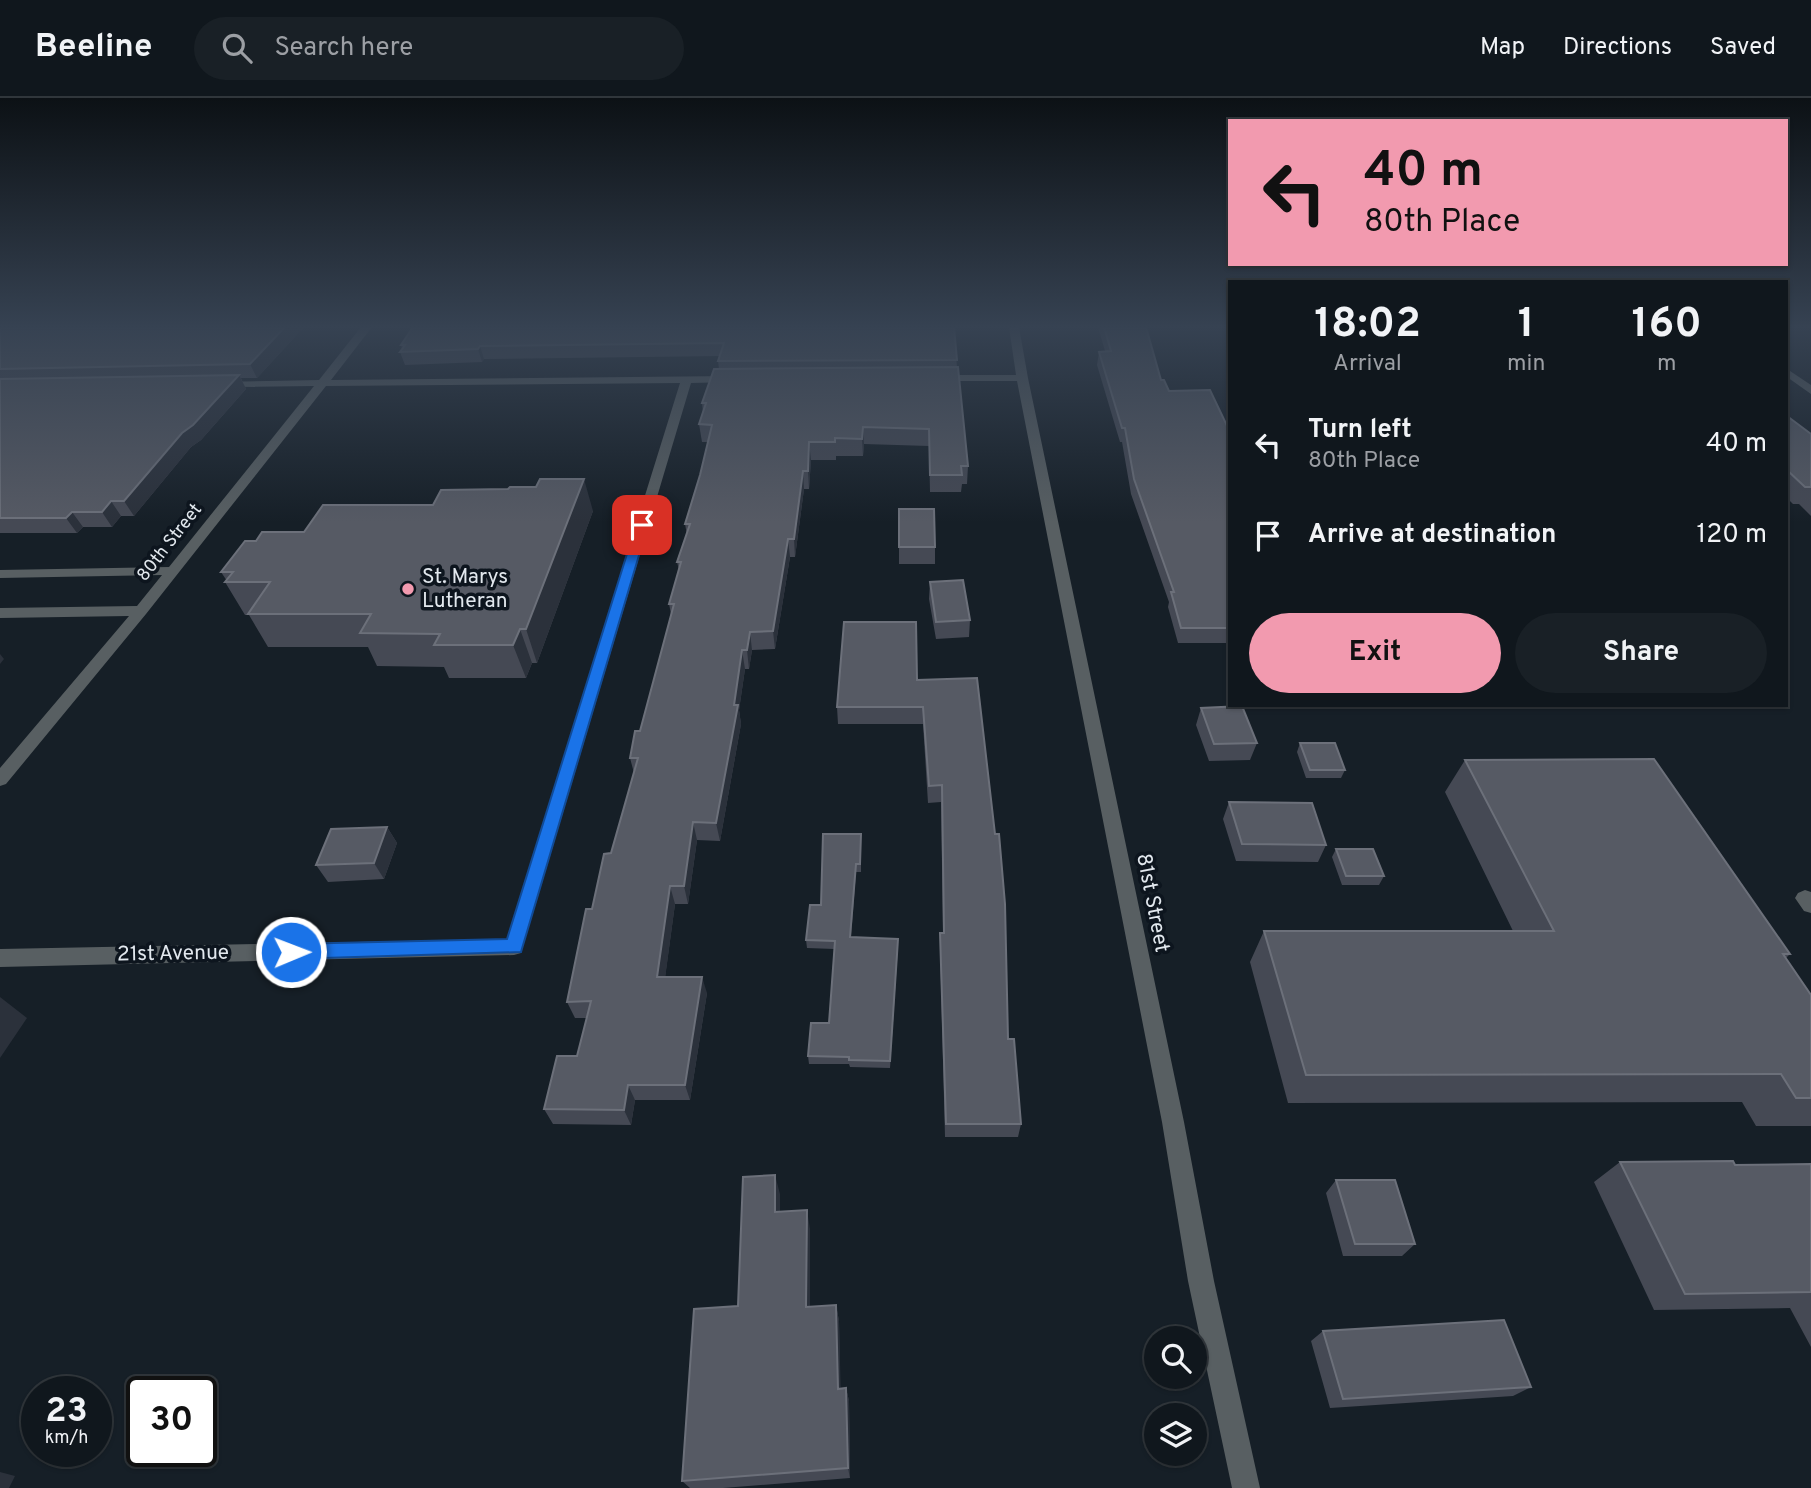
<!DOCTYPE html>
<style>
:root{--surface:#10171d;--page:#192026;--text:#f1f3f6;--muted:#9c9fa4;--line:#30363b;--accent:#f29aaf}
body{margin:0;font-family:Overpass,sans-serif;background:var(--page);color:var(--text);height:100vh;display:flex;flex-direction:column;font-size:26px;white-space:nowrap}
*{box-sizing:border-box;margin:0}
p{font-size:23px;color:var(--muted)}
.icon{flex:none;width:38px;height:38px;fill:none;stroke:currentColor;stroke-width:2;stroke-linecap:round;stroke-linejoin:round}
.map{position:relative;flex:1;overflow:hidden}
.panel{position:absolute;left:1228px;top:182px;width:560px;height:427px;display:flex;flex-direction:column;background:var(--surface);border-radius:0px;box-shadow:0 2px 5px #0004,0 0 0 2px var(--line)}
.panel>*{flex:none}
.hud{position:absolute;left:1228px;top:21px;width:560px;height:147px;border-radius:0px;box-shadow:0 2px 5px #0004,0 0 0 2px var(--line);background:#f29aaf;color:#111;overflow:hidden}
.controls{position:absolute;left:1144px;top:1228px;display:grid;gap:14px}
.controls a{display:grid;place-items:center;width:63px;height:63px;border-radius:50%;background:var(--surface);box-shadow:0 2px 5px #0004,0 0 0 2px var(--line);font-size:35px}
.speed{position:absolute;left:21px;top:1278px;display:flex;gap:14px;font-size:35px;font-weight:700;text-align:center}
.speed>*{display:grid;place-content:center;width:91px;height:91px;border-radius:50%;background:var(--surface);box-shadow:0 2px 5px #0004,0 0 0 2px var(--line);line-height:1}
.speed small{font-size:18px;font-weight:400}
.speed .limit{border:4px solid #111;border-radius:10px;background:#fff;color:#111}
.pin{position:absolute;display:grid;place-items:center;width:60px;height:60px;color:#fff;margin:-30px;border-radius:14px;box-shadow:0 4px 10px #0006}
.me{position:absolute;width:77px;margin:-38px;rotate:89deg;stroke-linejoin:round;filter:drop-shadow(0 0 5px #0008)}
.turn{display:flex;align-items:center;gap:24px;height:147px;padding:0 21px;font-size:32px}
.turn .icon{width:91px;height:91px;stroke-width:2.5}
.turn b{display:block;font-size:49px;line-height:60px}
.eta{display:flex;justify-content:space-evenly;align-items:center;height:119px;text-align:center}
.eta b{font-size:42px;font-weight:700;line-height:49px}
.cta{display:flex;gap:14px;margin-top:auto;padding:14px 21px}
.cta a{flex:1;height:80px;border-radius:42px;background:var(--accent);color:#111;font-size:28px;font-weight:700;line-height:80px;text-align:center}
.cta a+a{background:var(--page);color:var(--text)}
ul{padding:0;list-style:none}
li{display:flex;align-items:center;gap:21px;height:91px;padding:0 21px}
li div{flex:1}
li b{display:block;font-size:26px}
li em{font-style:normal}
header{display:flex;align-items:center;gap:42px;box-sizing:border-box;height:98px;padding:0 35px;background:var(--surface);border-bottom:2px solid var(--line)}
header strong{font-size:33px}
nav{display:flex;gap:38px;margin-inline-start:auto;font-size:24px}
.search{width:490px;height:63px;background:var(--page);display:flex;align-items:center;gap:18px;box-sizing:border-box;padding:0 24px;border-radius:38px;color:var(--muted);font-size:26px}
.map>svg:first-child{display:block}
</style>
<header>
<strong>Beeline</strong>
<div class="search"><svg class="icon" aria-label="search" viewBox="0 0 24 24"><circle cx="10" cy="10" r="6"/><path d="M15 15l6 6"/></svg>Search here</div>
<nav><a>Map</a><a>Directions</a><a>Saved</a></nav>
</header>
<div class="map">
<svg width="1811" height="1390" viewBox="0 0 1811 1390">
<rect width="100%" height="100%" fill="#161f27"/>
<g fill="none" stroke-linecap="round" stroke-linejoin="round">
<path fill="#585f62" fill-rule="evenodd" d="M361,229H372L331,282L731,278L737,281L731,284L691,285L521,855L514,857L0,869V851L507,841L680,285L326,288L146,516L6,686L0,688V670L129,518L0,520V510L137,508L162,477L0,480V472L169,469L314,288L220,289L214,286L216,284L319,282Z
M1009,229H1019L1028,280L1184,1024L1214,1183L1260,1390H1232L1188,1183L1162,1024L1017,283H938L932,280L938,277H1016Z
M1787,271L1811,287V296L1787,279Z
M1805,792L1811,794V815L1804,813L1795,800L1798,795Z"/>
</g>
<path fill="#454954" d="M0,229H304L257,280H241L246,291L201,342L191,349L134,418H121L112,429H83L77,435H0Z
M954,229L957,269L968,368L967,386H962L961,394H930L929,348L864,346L863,358H836V362H811L809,391H804L795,459H790L775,551L752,552L749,571H745L739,612L741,626L720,743L697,742L688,806H675L665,879L707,895L690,1002H635L631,1027L553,1026L544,1011L577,958L587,920H575L567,904L592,811L611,755L634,675L630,660L640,633L671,516L669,506L679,472L677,464L687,437L685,426L700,377L708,344H702L699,326L703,315L702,305L719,271L718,263L720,258L484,261L482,264L405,267L400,254L402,251L401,247Z
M1098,229H1146L1161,282L1169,293L1230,334V545H1178L1168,509L1169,504L1131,396L1122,344H1120L1097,267L1099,254L1105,253Z
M1787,318L1811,336V418L1799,406H1793L1787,400Z
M508,391L593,413L537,565H532L526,580H449L444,569L377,568L368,549H268L249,517H245L225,484L227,483L221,474L256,443L304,434Z
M899,411L935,449V466H899Z
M930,484L970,522L969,539L936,541L929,501Z
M917,582L1008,941L1021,1026L1018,1039H945L940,851V835H943L941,704L928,705L923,626H838L837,609Z
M1201,610L1257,645L1250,662L1209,663L1196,627Z
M1300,645L1345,672L1341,680H1306L1297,654Z
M1465,662L1790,856L1786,860L1811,897V1028H1756L1742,1004L1288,1005L1250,864L1264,833H1513L1445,694Z
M1229,704L1326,747L1318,764L1236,763L1223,721Z
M387,729L397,745L384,781L328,784L316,767Z
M861,744V774H856L851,839L898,849L890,970L850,969L849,966H809L808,958L829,925L834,851L807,850L806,842L821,807Z
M1336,751L1384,778L1379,787H1342L1332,759Z
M1620,1064L1735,1067L1811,1066V1249L1790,1210L1654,1212L1594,1084Z
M1336,1082L1415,1146L1402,1158H1343L1326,1095Z
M780,1096V1114L810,1131V1209L836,1207L839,1223L840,1291L846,1290L849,1303L850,1380L723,1390H690L682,1383L738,1208Z
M1323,1233L1531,1289L1513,1298L1330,1310L1311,1243Z"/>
<path fill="#2b313b" d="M285,229H304L257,280L250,266Z
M480,248L484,261L482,264L478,251Z
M239,277L246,291L201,342L191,349L134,418L124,403L182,335Z
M863,329L864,346L863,358L862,341Z
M809,344L811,362L809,391L808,373Z
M803,373L804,391L795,459L794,441Z
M584,381L593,413L537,565L526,531Z
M111,403L121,418L112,429L102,414Z
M72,414L83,429L77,435L66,420Z
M788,441L790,459L775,551L773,533Z
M520,531L532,565L526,580L513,547Z
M750,534L752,552L749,571L747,552Z
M742,552L745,571L739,612L741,626L720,743L716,725Z
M0,556L4,561L0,566Z
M693,724L697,742L688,806L684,788Z
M387,729L397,745L384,781L374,765Z
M856,766V774L850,847V839Z
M670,788L675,806L663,896L657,879Z
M898,841V849L890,970V963Z
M702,879L707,895L690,1002L685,987Z
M0,899L27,920L0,960Z
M628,987L635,1002L631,1027L624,1012Z
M775,1077L780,1096V1132L775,1114Z
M807,1112L810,1131V1225L806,1209Z
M836,1207L839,1223L841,1304L838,1291Z
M846,1290L849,1303L850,1380L848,1370Z
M0,1374L15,1378L9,1390H0Z"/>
<path fill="#565a64" stroke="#6c707a" stroke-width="2" d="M0,229H285L250,266L0,271Z
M413,229H954L957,262L718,263L724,245L480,248L478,251L400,254L405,247H401Z
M1104,229H1146L1161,282H1164L1169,293L1210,292L1230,334V530H1181L1171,494H1174L1134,381L1125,330H1122L1099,254L1111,253Z
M958,269L968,368H961L962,377H930L929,331L863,329L862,341L835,340V344H809L808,373H803L794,441H788L773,533L750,534L747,552H742L734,607H738L716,725L693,724L684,788H670L657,879H702L685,987H628L624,1012L544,1011L557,958H577L591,903L567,904L586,811H592L604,756L611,755L638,660H630L635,633H640L674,506H669L681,464H677L690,426H685L700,377L712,327L699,326L706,305H702L714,271Z
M239,277L193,327L182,335L124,403H111L102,414H72L66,420H0V281Z
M1787,318L1811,336V389H1805L1787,372Z
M540,381H584L526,531H520L513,547H434L440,536L360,535L371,516H248L270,484H225L233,474H221L245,443H256L262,434H304L323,407H433L441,392L508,391L510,389H536Z
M899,411H934L935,449H899Z
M963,482L970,522L936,524L930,484Z
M844,524H916L917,582L977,580L995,736H999L1005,806L1008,941H1014L1021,1026H946L940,835H944L942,687L929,688L923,609H837Z
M1242,608L1257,645L1214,646L1201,610Z
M1300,645H1335L1345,672H1310Z
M1654,661L1790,856H1783L1811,897V1000H1796L1781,976L1306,977L1264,833H1554L1465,662Z
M1229,704L1312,705L1326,747L1242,746Z
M387,729L374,765L316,767L331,731Z
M823,736H861L860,766H856L850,839L898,841L890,963L849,962V959L808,958L811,925H829L835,843L806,842L810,807H821Z
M1336,751H1373L1384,778H1346Z
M1733,1063L1735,1067L1811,1066V1194L1685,1196L1620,1064Z
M775,1077V1114L807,1112L806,1209L836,1207L838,1291L846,1290L848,1370L682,1383L694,1211L738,1208L743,1079Z
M1336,1082H1395L1415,1146H1355Z
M1504,1222L1531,1289L1343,1301L1323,1233Z"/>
<linearGradient id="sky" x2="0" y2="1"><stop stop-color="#0c1115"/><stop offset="0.54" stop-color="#364252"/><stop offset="1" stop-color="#364252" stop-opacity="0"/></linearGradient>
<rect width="1811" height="424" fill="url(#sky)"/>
<path fill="#1a73e8" stroke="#114b97" stroke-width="2" d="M642,423L648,427L521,854L291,861L285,859L282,854L285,848L291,846L507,841L636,427Z"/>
<circle fill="#f29aaf" stroke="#0d151e" stroke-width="2.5" cx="408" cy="491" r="7"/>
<g text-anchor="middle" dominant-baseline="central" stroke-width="7" stroke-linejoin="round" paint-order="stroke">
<g font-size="18" fill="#e2e8ee" stroke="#0d151e">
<text transform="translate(170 445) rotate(-52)">80th Street</text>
</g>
<g font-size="21" fill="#e2e8ee" stroke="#0d151e" text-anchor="start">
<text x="422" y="479">St. Marys<tspan x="422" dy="24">Lutheran</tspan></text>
</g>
<g font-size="21" fill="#e2e8ee" stroke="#0d151e">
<text transform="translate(1152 805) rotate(79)">81st Street</text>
<text transform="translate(173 856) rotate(-1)">21st Avenue</text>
</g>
</g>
</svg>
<div class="controls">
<a><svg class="icon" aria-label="search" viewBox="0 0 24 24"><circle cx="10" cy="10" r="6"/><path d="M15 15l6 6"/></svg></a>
<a><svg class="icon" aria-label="layers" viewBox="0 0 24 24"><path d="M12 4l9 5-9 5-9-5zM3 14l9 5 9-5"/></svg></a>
</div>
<div class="speed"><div>23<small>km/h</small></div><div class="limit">30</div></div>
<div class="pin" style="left:642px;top:427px;background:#d93025"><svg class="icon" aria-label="arrive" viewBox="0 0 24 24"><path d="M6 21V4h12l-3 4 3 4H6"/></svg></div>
<svg class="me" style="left:291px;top:854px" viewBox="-20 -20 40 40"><circle r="17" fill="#1a73e8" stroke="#fff" stroke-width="3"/><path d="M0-11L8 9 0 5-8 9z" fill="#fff"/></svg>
<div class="hud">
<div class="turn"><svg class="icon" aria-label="left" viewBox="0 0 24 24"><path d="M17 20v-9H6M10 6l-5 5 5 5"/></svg><div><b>40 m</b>80th Place</div></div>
</div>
<section class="panel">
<div class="eta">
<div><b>18:02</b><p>Arrival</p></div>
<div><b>1</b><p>min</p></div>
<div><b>160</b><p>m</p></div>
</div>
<ul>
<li><svg class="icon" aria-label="left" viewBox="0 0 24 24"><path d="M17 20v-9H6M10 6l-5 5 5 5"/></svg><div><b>Turn left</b><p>80th Place</p></div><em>40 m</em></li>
<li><svg class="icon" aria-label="arrive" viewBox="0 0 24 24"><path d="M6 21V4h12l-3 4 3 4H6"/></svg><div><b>Arrive at destination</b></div><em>120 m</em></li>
</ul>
<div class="cta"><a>Exit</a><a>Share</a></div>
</section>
</div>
